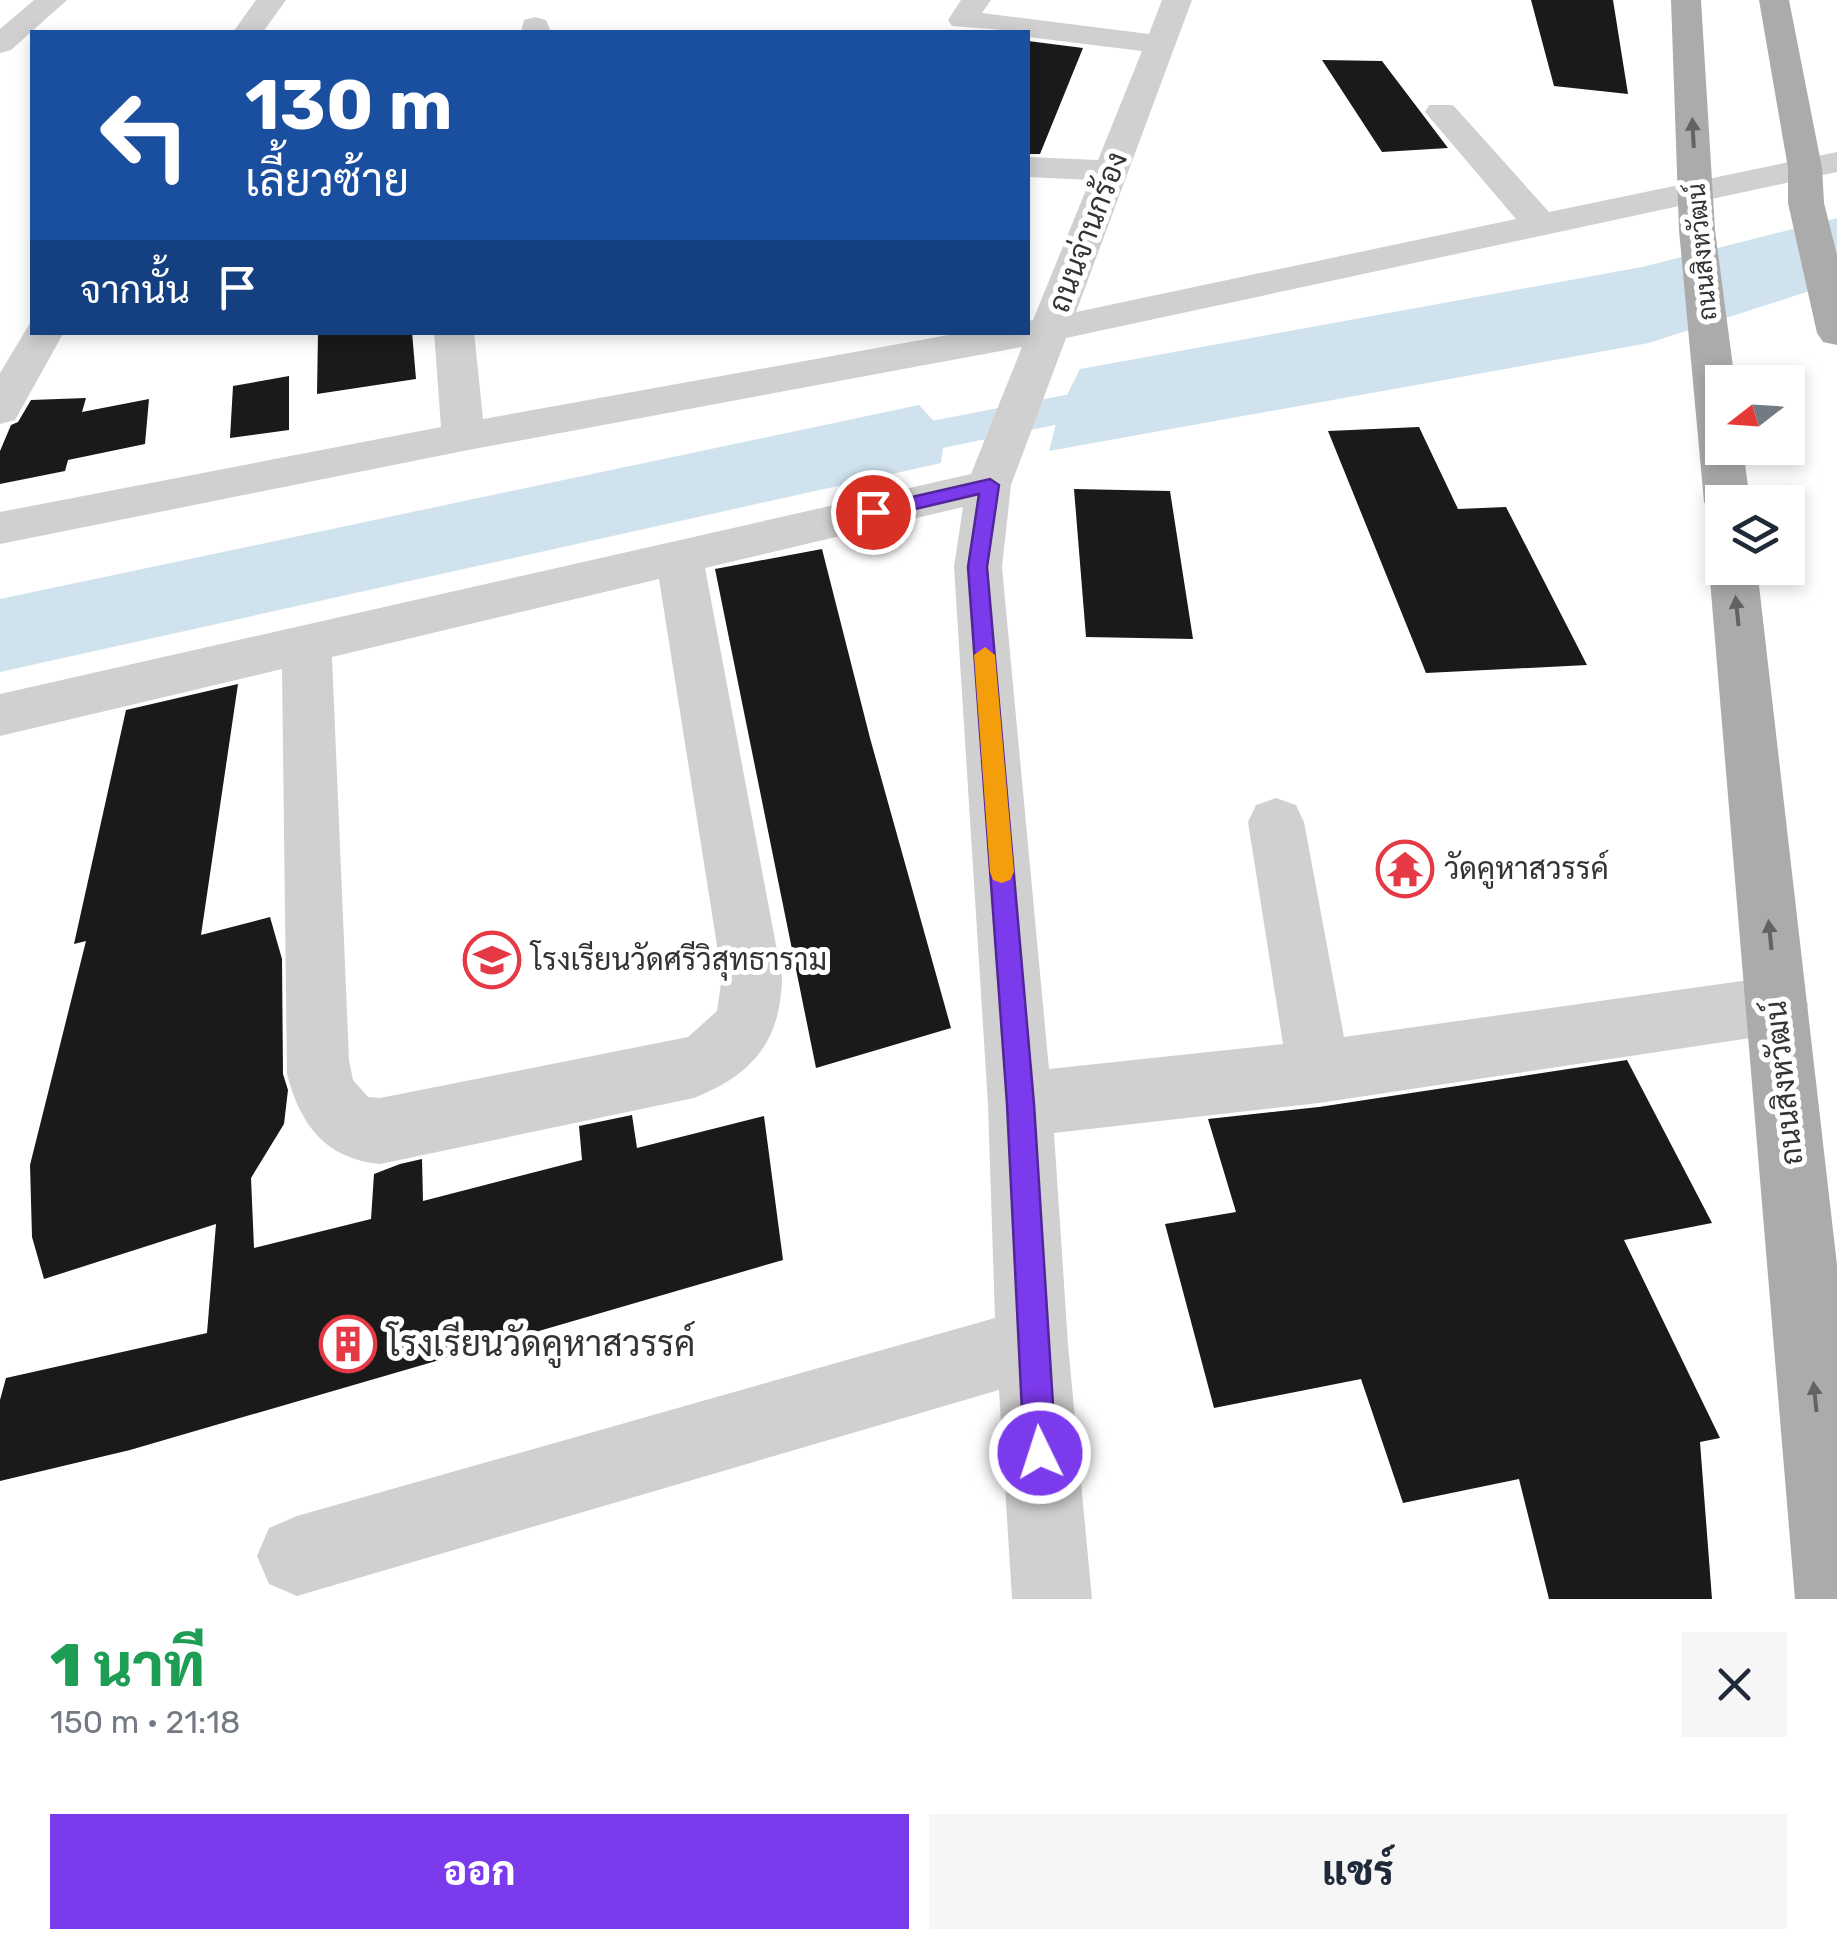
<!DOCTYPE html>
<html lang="th">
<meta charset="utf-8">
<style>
:root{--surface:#fff;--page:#f6f6f7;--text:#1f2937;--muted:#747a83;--accent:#7c3aed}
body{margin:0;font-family:Rubik,Sarabun,sans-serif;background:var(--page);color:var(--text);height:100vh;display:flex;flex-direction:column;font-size:38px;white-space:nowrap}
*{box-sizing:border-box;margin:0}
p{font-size:32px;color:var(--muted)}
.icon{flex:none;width:55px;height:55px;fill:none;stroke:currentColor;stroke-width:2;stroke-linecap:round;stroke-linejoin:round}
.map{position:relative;height:1599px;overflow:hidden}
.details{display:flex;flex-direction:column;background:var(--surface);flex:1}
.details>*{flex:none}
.top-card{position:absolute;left:30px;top:30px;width:1000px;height:305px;border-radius:0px;box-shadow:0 5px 15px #0003;background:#1a4fa0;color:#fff;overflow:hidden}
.needle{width:65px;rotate:253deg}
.tools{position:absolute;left:1705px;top:365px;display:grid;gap:20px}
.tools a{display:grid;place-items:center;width:100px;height:100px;border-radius:0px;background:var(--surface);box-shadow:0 5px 15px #0003;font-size:50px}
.pin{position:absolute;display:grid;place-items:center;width:85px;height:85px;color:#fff;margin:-42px;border:5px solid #fff;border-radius:50%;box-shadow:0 2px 10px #0007}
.me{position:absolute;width:110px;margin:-55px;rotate:356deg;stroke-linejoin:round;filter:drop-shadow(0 0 8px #0008)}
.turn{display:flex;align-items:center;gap:35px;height:210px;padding:0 50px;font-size:45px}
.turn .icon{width:130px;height:130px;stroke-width:2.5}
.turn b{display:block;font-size:70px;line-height:85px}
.then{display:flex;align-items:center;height:95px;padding:0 50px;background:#0003;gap:20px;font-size:38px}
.round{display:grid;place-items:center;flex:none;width:105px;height:105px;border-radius:0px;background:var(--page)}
.overview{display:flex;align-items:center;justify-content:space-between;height:170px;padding:0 50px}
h1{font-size:60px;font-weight:800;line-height:75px;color:#1e9e55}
.button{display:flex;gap:20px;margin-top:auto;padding:20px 50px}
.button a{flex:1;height:115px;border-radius:0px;background:var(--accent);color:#fff;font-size:40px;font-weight:800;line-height:115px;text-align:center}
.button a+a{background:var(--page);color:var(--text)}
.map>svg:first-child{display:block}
</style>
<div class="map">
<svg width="1837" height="1599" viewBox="0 0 1837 1599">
<rect width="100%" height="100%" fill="#fff"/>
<path fill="#cfe2ee" d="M1837,218V282L1649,343L1049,451L1059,411L1080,369L1642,267Z
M919,405L945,433L941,463L0,672V599Z"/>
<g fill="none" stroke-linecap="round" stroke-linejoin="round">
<path fill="#cfe2ee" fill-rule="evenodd" d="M1133,382L1148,386L1154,396L1148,406L874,462L859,457L852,447L859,437L874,432Z"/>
</g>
<path fill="#1a1a1a" d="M1531,0H1613L1628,94L1554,86Z
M1028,41L1083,48L1040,154H1028Z
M1322,60L1382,61L1448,148L1382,152Z
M318,332H412L416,379L317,394Z
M289,376V430L230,438L233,386Z
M86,398L82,412L149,399L145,444L68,460L65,471L0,484V451L11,425L18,422L31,400Z
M1419,427L1458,509L1506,507L1587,665L1426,673L1328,431Z
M1074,489L1170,491L1193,639L1086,637Z
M822,549L870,738L951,1028L816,1068L715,569Z
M238,684L201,935L270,917L282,959L283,1074L288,1090L284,1124L251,1178L254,1248L371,1219L374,1174L400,1164L422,1159L423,1201L582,1160L579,1126L632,1115L637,1148L764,1116L783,1260L130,1450L0,1481V1400L6,1378L207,1333L216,1224L44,1279L32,1237L30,1165L86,941L74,944L126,710Z
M1627,1060L1712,1223L1624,1240L1720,1438L1700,1442L1712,1599H1549L1519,1479L1403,1503L1361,1379L1214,1408L1165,1224L1236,1212L1208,1119L1319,1107Z"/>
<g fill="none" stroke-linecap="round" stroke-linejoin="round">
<path fill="#d0d0d0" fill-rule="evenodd" d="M34,0H67L11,50L0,53V29Z
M256,0H286L263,32H233Z
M961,0H991L982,13L1149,34L1162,0H1192L1076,312L1516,219L1425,112L1429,105H1453L1549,212L1837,152V172L1066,338L1011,485L1002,567L1049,1069L1283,1044L1248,822L1256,805L1276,798L1296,805L1304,822L1344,1037L1777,976L1799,984L1808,1005L1799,1026L1777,1034L1319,1103L1054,1133L1068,1344L1092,1599H1012L999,1390L297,1596L269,1584L257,1556L269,1528L297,1516L995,1318L988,1104L954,567L963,507L705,568L782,977C781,1042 752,1075 694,1098L380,1164C325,1159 300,1124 287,1074L282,669L0,736V694L971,474L1022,347L463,451L0,544V512L441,427L434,332H474L483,419L965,332H1028V321L1033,320L1090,180L1028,177V157L1098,160L1142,51L1028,37V32L952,26L948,20ZM659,579L722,977L717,1011L688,1037L380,1098L368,1097L353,1080L349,1060L332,657Z
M535,17L546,20L551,32H521L524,20Z
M30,323L32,332H64L15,420L0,424V373Z"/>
<path fill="#ababab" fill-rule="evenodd" d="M1671,0H1701L1715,230L1735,382H1722V448H1743L1750,502H1722V517L1711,513L1704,502L1679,230Z
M1759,0H1789L1822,168L1824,203L1837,255V345L1823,342L1817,333L1788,203V168Z
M1722,554V568H1757L1837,1265V1599H1795L1709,568L1716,556Z"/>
</g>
<defs><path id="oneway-solid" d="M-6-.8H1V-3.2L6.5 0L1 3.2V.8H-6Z" transform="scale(2.5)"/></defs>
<g fill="#636363">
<use href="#oneway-solid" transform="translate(1693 133) rotate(-93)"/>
<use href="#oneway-solid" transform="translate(1737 611) rotate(-96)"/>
<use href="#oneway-solid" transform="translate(1770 935) rotate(-96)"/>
<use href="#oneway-solid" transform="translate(1815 1397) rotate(-96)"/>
</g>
<path fill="#7c3aed" stroke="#51269a" stroke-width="2.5" d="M990,479L999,485L987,567L1034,1104L1056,1453L1051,1464L1040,1469L1029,1464L1024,1453L1007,1104L968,567L979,494L873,519L864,512L873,506Z"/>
<path fill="#f59e0b" d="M985,647L995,655L1014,872L1010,880L1002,883L993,880L990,872L974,655Z"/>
<defs>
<g id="temple-ring" transform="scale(2.875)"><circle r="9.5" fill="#fff" stroke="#e63946" stroke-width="1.5"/><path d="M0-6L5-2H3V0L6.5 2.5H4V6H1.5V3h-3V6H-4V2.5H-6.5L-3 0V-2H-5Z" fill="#e63946"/></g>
<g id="school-ring" transform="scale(2.875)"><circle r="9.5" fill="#fff" stroke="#e63946" stroke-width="1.5"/><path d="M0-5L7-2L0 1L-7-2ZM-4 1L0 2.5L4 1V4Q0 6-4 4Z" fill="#e63946"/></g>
<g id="building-ring" transform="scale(2.875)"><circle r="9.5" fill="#fff" stroke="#e63946" stroke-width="1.5"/><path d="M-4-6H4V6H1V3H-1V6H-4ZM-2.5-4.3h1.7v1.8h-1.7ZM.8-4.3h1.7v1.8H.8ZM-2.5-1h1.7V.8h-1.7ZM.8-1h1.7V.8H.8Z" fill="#e63946"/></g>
</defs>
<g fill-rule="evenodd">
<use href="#temple-ring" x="1405" y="869"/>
<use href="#school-ring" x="492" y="960"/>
<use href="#building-ring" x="348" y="1344"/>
</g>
<g text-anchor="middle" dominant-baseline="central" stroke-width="10" stroke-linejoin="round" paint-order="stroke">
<g font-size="25" fill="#333" stroke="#fff">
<text transform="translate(1702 252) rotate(-95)">ถนนสิงหวัฒน์</text>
</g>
<g font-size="30" fill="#333" stroke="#fff">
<text transform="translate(1088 232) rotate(-69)">ถนนจ่านกร้อง</text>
<text transform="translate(1784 1083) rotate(-96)">ถนนสิงหวัฒน์</text>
</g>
<g font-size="30" fill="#333" stroke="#fff" text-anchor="start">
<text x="1444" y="869">วัดคูหาสวรรค์</text>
<text x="531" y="960">โรงเรียนวัดศรีวิสุทธาราม</text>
</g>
<g font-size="35" fill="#333" stroke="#fff" text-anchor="start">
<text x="387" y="1344">โรงเรียนวัดคูหาสวรรค์</text>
</g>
</g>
</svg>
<div class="tools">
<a><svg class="needle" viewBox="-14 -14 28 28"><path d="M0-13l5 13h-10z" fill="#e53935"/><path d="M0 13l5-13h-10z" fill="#747a83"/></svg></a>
<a><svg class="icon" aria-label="layers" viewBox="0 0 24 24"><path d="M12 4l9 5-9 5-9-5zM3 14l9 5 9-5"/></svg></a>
</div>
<div class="pin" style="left:873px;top:512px;background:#d93025"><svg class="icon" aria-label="arrive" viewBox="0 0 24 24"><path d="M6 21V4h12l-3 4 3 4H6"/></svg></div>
<svg class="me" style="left:1040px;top:1453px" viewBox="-20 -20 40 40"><circle r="17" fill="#7c3aed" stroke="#fff" stroke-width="3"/><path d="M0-11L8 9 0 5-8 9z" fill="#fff"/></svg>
<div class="top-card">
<div class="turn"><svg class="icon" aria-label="left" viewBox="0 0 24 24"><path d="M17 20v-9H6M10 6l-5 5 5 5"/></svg><div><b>130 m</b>เลี้ยวซ้าย</div></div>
<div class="then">จากนั้น<svg class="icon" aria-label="arrive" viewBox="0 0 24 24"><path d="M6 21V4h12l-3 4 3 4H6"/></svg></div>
</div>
</div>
<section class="details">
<div class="overview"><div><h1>1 นาที</h1><p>150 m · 21:18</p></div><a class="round"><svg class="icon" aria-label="close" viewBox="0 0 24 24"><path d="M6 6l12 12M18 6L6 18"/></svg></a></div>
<div class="button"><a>ออก</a><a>แชร์</a></div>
</section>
